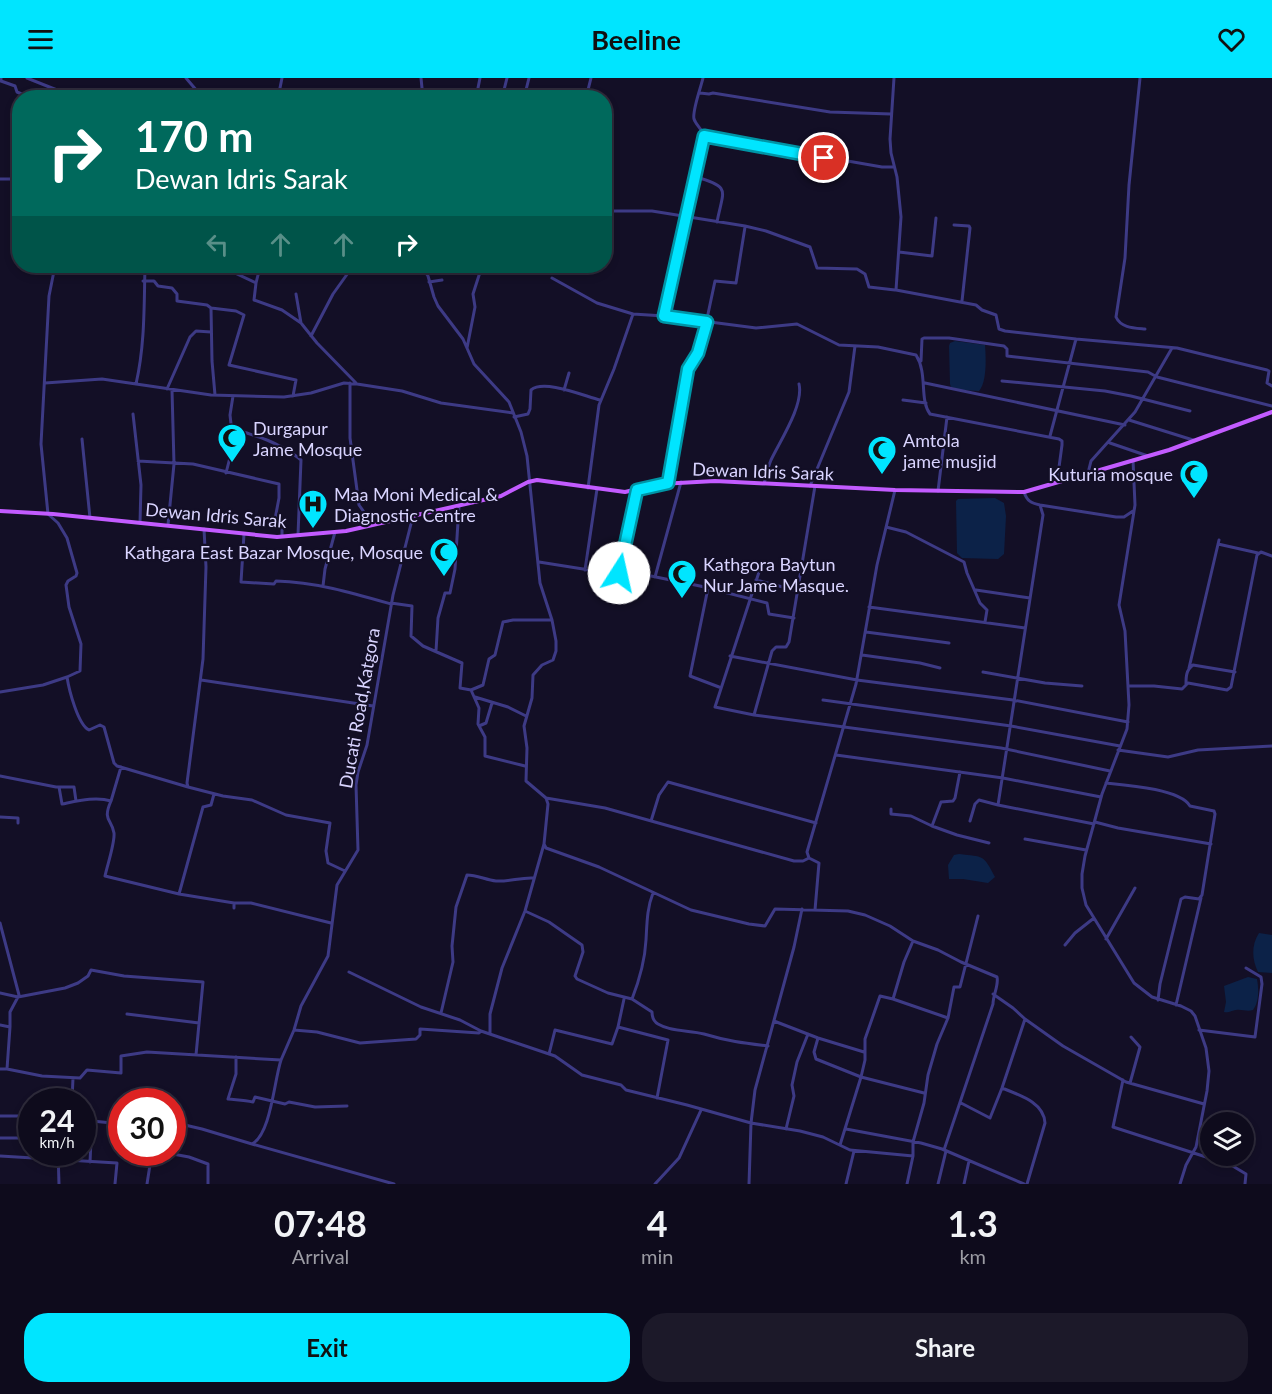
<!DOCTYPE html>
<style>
:root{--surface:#0e0b1c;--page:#1c1929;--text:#f1f3f6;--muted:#9b9ba3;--line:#2e2b3b;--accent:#00e5ff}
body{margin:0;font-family:Lato,sans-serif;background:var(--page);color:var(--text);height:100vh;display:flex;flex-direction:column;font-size:22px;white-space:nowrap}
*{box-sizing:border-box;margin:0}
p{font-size:20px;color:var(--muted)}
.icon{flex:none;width:33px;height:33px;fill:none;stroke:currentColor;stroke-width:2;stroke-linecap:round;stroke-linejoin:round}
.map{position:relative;height:1106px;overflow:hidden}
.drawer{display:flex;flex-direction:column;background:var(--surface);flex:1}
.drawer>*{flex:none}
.banner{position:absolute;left:12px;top:12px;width:600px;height:183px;border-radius:24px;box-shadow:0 3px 9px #0003,0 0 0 2px var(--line);background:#00695c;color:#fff;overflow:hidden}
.fabs{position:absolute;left:1200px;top:1034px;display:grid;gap:12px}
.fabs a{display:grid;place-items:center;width:54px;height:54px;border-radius:50%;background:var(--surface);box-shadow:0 3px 9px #0003,0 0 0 2px var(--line);font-size:30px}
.speed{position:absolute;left:18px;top:1010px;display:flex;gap:12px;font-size:30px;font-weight:700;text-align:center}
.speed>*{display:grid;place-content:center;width:78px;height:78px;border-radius:50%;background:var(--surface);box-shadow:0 3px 9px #0003,0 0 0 2px var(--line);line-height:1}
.speed small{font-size:15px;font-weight:400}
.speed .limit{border:9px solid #d22;background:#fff;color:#111}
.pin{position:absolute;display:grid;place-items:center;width:51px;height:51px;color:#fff;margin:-26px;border:3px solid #fff;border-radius:50%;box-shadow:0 2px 6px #0007}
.me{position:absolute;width:66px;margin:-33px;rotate:10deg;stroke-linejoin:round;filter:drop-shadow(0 0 4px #0008)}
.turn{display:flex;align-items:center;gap:21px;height:126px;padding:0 24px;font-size:27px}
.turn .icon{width:78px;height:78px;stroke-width:2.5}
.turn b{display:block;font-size:42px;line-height:51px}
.lanes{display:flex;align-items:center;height:57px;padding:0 24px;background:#0003;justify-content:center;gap:30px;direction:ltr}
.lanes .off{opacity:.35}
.eta{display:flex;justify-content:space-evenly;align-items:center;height:102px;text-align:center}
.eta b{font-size:36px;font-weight:700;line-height:42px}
.button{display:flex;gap:12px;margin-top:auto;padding:12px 24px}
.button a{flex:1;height:69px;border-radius:24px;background:var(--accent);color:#111;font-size:24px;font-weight:700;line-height:69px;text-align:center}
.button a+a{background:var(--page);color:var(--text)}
header{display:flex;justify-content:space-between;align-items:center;height:78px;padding:0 24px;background:var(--accent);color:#111;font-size:27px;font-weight:700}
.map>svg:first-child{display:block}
</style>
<header><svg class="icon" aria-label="menu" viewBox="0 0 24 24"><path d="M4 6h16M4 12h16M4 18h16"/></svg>Beeline<svg class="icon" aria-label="heart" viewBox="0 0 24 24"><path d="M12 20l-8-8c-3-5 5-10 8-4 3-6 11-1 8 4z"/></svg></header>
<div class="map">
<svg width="1272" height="1106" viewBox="0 0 1272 1106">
<rect width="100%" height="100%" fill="#130f26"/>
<path fill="#0c2248" d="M955,263L985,267C986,280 987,304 979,313L961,312L951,309L950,306L949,268L950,265Z
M995,420L1004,425L1006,438L1004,476L998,481L962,480L957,475L956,423L958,421Z
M959,776C984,779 983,776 995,799L988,805L963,801H949L948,787L954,777Z
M1259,855L1272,857V895L1258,894C1252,882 1251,867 1259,855Z
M1248,899L1257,901C1259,912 1259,924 1253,932C1247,934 1242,931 1236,932C1230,933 1229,935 1224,934L1226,924L1224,908Z"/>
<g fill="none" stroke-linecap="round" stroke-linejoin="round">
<path stroke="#3d3a85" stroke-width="3" d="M1,0V3L15,8L17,14L31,20
M27,0L57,12L65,20
M186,0L203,20
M421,0L423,20
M894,0L890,61L891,75L897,99L901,139L896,212L976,227L982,232L996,237L999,251L1005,253L1076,261L1050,358
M1140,0L1129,107L1125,180L1116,239C1121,250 1134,250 1145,251
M700,15L709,16L713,15L830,34L891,36
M278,20L282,0
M476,20L480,0
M502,20L507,0
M524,20L529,0
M586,20L591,0
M704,58L882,89H894
M696,99C732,109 723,112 717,144
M0,101H20
M604,133H652L745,148L766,153L810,169L817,190L857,191L865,196L869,209L895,212
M954,147L969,148L970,150L962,223
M899,174L932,178L936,140
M55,188L49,218L41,366L48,436L58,445L67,460L77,495L76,498L68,503L66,507L69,529L81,566L80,593L67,599C69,612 78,647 89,652L100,647L104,649L114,685L117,688L188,709L223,718L252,722L286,737L330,745L326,773L328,785L345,793
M220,188L256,205L254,222L282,232L301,245L317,265L356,305
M421,188L428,198L434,219L438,228L463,261L474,286L509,324L521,354L527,378L540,505L552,542L556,563V573L553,582L542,587L533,597L532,620L524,648L527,670L526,703L546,720L548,726L544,766L525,833L502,890L490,936V955
M552,200L597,225L633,236
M143,203H154L158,208L172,210L177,216V223L207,227L211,230L212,283L215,317
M429,204L442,202
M256,205L258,197L264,188
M296,216L301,245
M211,230L236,233L244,237L229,287L296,302L293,318
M664,238L756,250L797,246L839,267L878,269L916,277C928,296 919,321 930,336L1059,361L1062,363V367L1057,404
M311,258L333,216L353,188
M1076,261L1177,270L1267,292L1269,293L1267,305L1272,308
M467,270L475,229L473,216L482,188
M921,283L922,261L924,260H949L1004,268L1007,271V278L1148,294L1157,299L1272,328
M1002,303L1105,313L1131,318L1190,333
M45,305L102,301L211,317L284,319L311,315L344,305L357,306L402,313L441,325L513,335
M350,305V360L359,427L364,434L380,445
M925,305L1125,347
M136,306C145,267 144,227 145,188
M167,311L190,259L196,253L211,254
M564,312L569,295
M233,318L230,337L231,346C242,356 253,356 267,362C277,366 293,375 301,382L298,457
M903,322L926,325
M133,336L141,407L140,445
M514,339L528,336L530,331L531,312C544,301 584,318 600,322
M1129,342L1193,362
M82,361L90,440
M1110,365L1148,378
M1133,382L1135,427L1119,527L1125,553L1129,627L1127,651L1102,716L1085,778L1082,796V810L1086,827L1134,905L1152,919L1181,928L1191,933L1195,938L1206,970L1209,993L1207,1013L1196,1069L1186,1087L1180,1106
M138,383L193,386L279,406V420L275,441L282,448V458
M226,395L237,352
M1088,395L1091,383L1135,334L1172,270
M668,405L688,291L701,269L715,203L736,205L745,149
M764,406C766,398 768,389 771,382C780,363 804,327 799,306
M810,408L849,314L855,268
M588,410L599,327L614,291L633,236L664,238L704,58C702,51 696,47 694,41C692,33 701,9 703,0
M938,413L947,339
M1024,414C1027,423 1031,425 1040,427L1116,439H1124L1133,433
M1040,427L1043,437L998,727L1094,746
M168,447L174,386L172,312
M886,449L906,454L964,484L967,495L980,525L987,532L985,544
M244,456L241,504L274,506L276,503C316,504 353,515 391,526
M1218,466L1258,475
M539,484L602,494L651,498L700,508L767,525L769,536L794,540
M761,488L715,629L754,637L1001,670L1110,693
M585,492L597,411
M619,495L637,412
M655,499L681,404
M756,502L798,513
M323,508L325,491L335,454
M708,510L690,598L719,609
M976,512L1030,520
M391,525L412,528L411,558L423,568L462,585L460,610L471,612L479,630L478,646L485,659V678L525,688
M869,529L1025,550
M866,554L949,565
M436,573L438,540L445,515H450L455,491L459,428
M862,577L920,585L940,590
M730,578L857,602L1013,622L1128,644
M1189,590L1219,462
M983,594L1045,605L1082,608
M201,602L373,628
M1186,606C1186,599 1186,592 1193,587L1235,594
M1128,608H1154L1182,611L1188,605L1227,612L1231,609L1257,477L1261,474L1272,478
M471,612L483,607L489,581L495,577L503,544L513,542H552
M0,614L43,607L67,599
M475,619L508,629L526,638
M823,622L1011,648L1120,668
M754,637L772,573L776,569H786L789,564L815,408
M479,648L486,645L492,625
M1118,672L1168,679L1198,672L1272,668
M836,677L1003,700L1101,719
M0,698L56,709H74L76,723
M1106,705C1126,707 1180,711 1190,728L1214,733L1215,736L1202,817L1199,821L1185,819L1181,821L1160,906L1158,922
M59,709L62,726C77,723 96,718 111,723L121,689
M188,709L187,705L203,581L206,489L204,451
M546,720L605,730L794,783H803L809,780
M111,723C102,743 112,741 114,755C115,765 107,788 105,798L179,816L234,825V830
M891,731V736L911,738L932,748L941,724L953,723L955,720L960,694
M0,739L18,740V745
M651,743L659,717L668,704L816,745
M970,743L975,726L979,722L998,727
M1095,744L1118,750L1211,766
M932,748L957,757L989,765
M1025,761L1086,772
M544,766L546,770L599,789L691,832L749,846L765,848L775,831L848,833L865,837L890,848L913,863L938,872L961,884L997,899C999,907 993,917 993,926L944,1072
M653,815C647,830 647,845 646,862C645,881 639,903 632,921L652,934C652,939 653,943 658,946C671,954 690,952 704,956C727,963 743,965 768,968
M179,816L203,729L211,727L214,716
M234,825H251L331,845
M815,832L819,785L809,780L807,774L856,606L877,487L895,412
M525,833L549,844L582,867L583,874L575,898L577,901L608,915L632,921
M0,845L19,917L10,934V949
M1106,861L1135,810
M913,863L904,884L893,921L948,940
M1065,867L1075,855L1094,840
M349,894L421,929L460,942L481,953
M0,915L18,919L65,910L78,905L88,898L91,892L124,898L203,904L196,977
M624,921L618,949L668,962L657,1020
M1176,927L1201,820
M441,935L453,884L452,868L456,829L467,797C477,797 486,802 496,803C509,804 521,799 534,800
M127,936L199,945
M1025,941L1063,968L1126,1004L1204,1026
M774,943L818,960L864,974
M0,947L10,949L7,991L42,998L80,1000L87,992L121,995V978L147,974L281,982L294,952L301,928L328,878L337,807L358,772L356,707L358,694L367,667L393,517L413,438
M294,952L317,954L360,965L416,961L420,957V951L479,955L481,953L555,978L582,997L621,1007L626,1012L687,1027L751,1045L800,1053L823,1059L850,1072L913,1078
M1199,952L1255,959L1262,906L1261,899L1246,890
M818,960L814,974L816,981L861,999L924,1015
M549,976L555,952L612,966L618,949
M236,979V996L228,1021C237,1022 244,1022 253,1024L255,1019L285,1026L289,1024L315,1029L347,1028
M0,991H7
M1123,1002L1113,1049L1231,1087L1246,1096L1245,1106
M1130,1005L1140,969L1131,959
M1002,1010C1019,1017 1044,1024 1045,1045L1027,1106
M72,1023L73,1000
M961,1025L990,1040L1002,1010L1025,941L1013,930L993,916
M0,1038H32
M82,1042L122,1046
M172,1044L202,1051L252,1066C271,1056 274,1003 281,982
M786,1051L794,1018L792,1007L797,984L808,956
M846,1051L921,1065L942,1071L1024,1106
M0,1060H32
M252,1066L394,1106
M840,1067L861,999L865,982V961L880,918L893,921
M58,1074L59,1106
M162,1074L189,1079L208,1086V1106
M0,1078L117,1085L115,1106
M90,1084L92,1042
M147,1106L152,1074
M655,1106L679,1080L701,1032
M749,1106L751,1045L755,1012L794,869L802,831
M846,1106L854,1073
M907,1106L913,1078V1064L924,1025L928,997L937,966L948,940L954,909H960L978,838
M938,1106L946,1073
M964,1106L969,1083"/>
<path stroke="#c25bff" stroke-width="4" d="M0,433L53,436L277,459L346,453L501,418L528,404L537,402L625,414L660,406L715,403L895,412L1024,414L1169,372L1272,334"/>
</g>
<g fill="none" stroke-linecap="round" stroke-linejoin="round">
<g stroke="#0095a6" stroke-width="15">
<path id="route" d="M619,495L637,412L668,405L688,291L698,275L707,244L664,238L704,58L824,80"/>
</g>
<use href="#route" stroke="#00e5ff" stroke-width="10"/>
</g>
<defs>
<g id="mosque-pin" transform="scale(1.5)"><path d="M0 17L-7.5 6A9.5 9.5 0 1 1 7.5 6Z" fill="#00e5ff" stroke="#130f26"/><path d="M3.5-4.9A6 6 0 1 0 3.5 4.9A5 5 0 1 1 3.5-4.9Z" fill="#111"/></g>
<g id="hospital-pin" transform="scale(1.5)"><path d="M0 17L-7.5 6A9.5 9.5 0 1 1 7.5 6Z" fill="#00e5ff" stroke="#130f26"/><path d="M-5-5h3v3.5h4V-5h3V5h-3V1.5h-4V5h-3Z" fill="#111"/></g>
</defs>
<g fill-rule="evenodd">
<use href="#mosque-pin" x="232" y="360"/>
<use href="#mosque-pin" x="882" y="372"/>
<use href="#mosque-pin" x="1194" y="396"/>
<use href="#hospital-pin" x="313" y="426"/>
<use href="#mosque-pin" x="444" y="474"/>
<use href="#mosque-pin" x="682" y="496"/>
</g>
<g text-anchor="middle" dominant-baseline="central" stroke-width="4.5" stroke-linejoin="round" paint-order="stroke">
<g font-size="18" fill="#d9d4ff" stroke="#130f26" text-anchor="start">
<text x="253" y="350">Durgapur<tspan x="253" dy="21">Jame Mosque</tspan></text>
<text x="903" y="362">Amtola<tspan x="903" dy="21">jame musjid</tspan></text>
<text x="1173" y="396" text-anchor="end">Kuturia mosque</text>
<text x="334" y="416">Maa Moni Medical &amp;<tspan x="334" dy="21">Diagnostic Centre</tspan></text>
<text x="423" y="474" text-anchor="end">Kathgara East Bazar Mosque, Mosque</text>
<text x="703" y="486">Kathgora Baytun<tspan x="703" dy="21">Nur Jame Masque.</tspan></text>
</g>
<g font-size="18" fill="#d9d4ff" stroke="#130f26">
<text transform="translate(763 393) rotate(2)">Dewan Idris Sarak</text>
<text transform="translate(216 437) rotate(5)">Dewan Idris Sarak</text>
<text transform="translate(359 630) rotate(-80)">Ducati Road,Katgora</text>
</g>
</g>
</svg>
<div class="fabs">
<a><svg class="icon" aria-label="layers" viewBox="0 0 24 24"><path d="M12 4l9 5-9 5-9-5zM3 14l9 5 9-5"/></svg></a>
</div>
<div class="speed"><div>24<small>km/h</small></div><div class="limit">30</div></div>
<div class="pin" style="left:824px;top:80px;background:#d93025"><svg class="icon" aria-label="arrive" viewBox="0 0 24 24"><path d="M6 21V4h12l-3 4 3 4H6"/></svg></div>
<svg class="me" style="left:619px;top:495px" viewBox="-20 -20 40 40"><circle r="19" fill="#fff"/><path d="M0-13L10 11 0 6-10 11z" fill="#00e5ff"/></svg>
<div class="banner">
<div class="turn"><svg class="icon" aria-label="right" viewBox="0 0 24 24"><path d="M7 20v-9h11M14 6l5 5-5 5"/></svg><div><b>170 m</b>Dewan Idris Sarak</div></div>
<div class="lanes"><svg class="icon off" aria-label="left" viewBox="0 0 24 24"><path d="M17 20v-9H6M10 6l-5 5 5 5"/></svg><svg class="icon off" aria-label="ahead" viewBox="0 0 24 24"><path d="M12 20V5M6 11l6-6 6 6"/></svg><svg class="icon off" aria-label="ahead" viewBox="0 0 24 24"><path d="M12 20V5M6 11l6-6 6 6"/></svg><svg class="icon" aria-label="right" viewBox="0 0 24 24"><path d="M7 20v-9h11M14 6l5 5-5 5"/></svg></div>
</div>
</div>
<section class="drawer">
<div class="eta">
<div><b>07:48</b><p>Arrival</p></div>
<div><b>4</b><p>min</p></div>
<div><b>1.3</b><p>km</p></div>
</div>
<div class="button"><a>Exit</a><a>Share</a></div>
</section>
